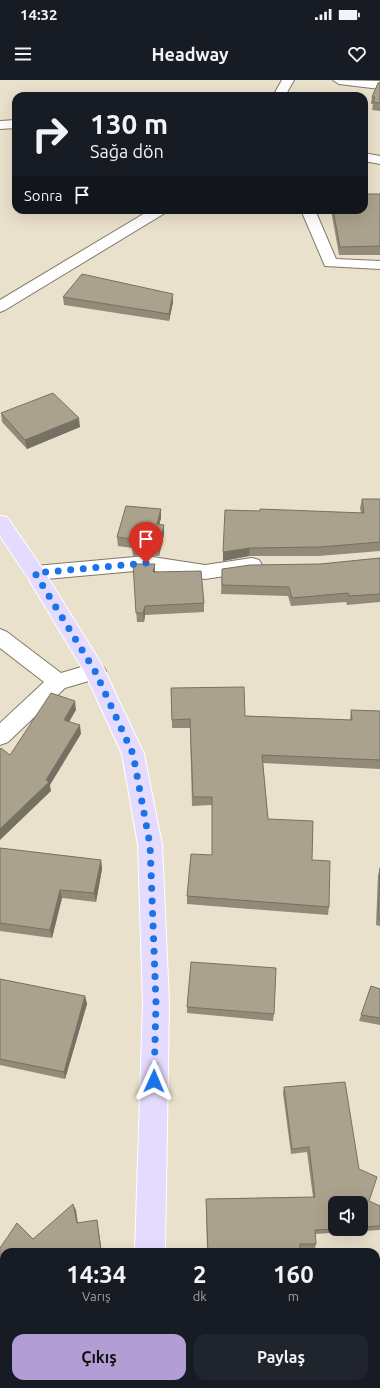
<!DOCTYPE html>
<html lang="tr">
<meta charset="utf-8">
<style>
:root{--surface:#171b24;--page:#20242c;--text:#f1f3f6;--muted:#9ea1a6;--accent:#b29dd4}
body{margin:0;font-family:Ubuntu,sans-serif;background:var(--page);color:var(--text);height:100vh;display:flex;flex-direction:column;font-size:15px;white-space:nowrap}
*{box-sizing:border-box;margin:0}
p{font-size:13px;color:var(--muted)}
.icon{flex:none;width:22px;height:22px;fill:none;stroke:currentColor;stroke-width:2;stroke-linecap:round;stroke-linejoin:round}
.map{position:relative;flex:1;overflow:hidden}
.sheet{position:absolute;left:0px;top:1168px;width:380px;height:140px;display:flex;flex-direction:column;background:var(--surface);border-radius:12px 12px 0 0;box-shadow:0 4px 16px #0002}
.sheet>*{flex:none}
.hud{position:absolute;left:12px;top:12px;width:356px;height:122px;border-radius:12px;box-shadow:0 4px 16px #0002;background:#171b24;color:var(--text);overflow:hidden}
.tools{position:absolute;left:328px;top:1116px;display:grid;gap:8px}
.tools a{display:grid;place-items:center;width:40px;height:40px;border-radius:8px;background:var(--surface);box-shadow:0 4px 16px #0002;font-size:20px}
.pin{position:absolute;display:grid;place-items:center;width:34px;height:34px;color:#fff;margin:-41px -17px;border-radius:50% 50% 50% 0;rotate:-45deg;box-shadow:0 0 4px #0007}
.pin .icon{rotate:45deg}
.me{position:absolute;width:44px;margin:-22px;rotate:1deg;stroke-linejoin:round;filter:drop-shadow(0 0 3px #0008)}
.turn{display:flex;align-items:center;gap:14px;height:84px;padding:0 12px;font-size:18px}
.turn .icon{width:52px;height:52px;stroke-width:2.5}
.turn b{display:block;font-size:28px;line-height:34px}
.then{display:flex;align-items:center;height:38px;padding:0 12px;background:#0003;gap:8px;font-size:15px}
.eta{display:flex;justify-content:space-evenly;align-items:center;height:68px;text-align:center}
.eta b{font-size:24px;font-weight:600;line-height:28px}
.primary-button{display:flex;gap:8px;margin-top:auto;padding:8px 12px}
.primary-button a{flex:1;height:46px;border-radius:12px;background:var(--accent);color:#111;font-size:16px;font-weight:600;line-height:46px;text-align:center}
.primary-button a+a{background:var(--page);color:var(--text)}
.status{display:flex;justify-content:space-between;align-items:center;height:28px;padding:0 20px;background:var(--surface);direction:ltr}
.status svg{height:11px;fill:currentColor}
header{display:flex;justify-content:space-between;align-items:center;height:52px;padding:0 12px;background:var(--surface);font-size:18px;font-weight:600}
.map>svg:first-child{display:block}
</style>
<div class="status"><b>14:32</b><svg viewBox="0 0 49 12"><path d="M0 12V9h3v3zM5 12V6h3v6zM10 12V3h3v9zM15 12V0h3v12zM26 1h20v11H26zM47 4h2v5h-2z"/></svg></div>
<header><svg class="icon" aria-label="menu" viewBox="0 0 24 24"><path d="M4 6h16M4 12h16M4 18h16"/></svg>Headway<svg class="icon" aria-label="heart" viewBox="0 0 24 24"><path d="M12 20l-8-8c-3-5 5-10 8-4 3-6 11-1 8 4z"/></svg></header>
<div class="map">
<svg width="380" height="1308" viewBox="0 0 380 1308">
<rect width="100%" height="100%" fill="#eae1cc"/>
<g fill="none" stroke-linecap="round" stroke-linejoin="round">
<g stroke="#817966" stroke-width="2">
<path id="minor" d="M282,0H294L285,16H273Z
M333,0L380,1V9L339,4Z
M16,40V48L0,49V41Z
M364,73L380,76V84L364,81Z
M150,130H167L165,133L5,230L0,232V220Z
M301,130H315L336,179L380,181V189L325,186Z
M146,476L205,485L252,478L259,480L262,485L259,490L252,492L205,499L146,490L35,500L28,498L25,493L28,488L35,486Z
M0,549L7,552L61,593L95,583L102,585L106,591L102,597L65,608L8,662L0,665V643L44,602L0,568Z
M380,1285V1308H362L363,1304H376V1287Z"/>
</g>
<g stroke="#fff" stroke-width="2">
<path id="major" d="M0,436L7,437L42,488L102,585L144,674L162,765L169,923L165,1172H135L143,923L138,765L122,674L85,593L28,498L0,456Z
M149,1304H181L182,1308H150Z"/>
</g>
<use href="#minor" fill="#fff" fill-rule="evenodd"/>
<use href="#major" fill="#e5dbfe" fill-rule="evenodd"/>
</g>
<path fill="#928b79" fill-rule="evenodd" d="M380,2V31L372,30L373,24H371L372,17Z
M380,114V175H339L331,130H323H364Z
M63,217L173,222L169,241L64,225Z
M1,333L80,347L27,369L2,342Z
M362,419H380V471L319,476H249L223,481L260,431L361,433L360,428Z
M161,429V438L159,445H164V454L159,476L146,475L133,476L132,468L118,466L117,457Z
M380,478V522L347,525L346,522L291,526L288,516L221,514L222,489L320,484Z
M133,484H155V492L204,523V532L145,535L144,542H137Z
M171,608L245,636L350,640L351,630L380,631V689L263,683L268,739L312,780L329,827L328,835L187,824V816L212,775V725L192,726L190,648H172Z
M0,768L101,780L102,789L96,822L62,818L52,858L0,851Z
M380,788V846L376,845L378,795Z
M0,899L85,916L87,924L65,999L0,985Z
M371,906L380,909V945L359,941Z
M187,927L274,934L273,941L187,933Z
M284,1007L359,1089L369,1121L380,1126V1150L315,1154L316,1164L315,1168H300V1172H207L206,1119L313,1117L307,1072L291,1074L283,1013ZM361,1123V1149H335Z"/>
<path fill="#777163" d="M173,214V222L169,241V234Z
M79,338L80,347L27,369L25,360Z
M161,429V438L157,453V444Z
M164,445V454L159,476V468Z
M250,468L249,476L223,481V472Z
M155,484V493L153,492Z
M145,526V535L144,542L143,533Z
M75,621L76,630L65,649L64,640Z
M80,645L81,654L50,705L51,711L0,760V749Z
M101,780L102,789L96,822L94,813Z
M60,810L62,818L52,858L50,850Z
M85,916L87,924L65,999L64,992Z
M73,1124L76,1130L79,1150L77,1143Z
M97,1140L98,1146L102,1172H101Z"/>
<path fill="#aaa28d" stroke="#777163" d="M380,2V23L373,22L375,17H372L378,3Z
M364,114H380V166L340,167L333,130H364Z
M82,194L173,214L169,234L63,217Z
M53,313L79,338L25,360L1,333Z
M362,419H380V462L320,467L250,468L223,472L225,430L260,431V429L364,433Z
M126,426L161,429L157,444L164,445L159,468L146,466L132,467V459L117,457Z
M380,478V514L349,516L348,513L292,518L289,507L222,505V489L250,485L320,484Z
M133,484H155L153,492L201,491L204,523L145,526L143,533H136Z
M244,607L245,636L352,640L351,630L380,631V680L262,675L268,739L313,741L312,780L330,781L329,827L187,816L191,774L212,775V717H193L190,639L172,640L171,608Z
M51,613L75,621L64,640L80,645L46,700L49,702L0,749V670L1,668L10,675Z
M0,768L101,780L94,813L60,810L50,850L0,843Z
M380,788V839H378Z
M191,882L276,888L274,934L187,927Z
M0,899L85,916L64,992L0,979Z
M371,906L380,909V938L361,935Z
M345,1002L359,1089L377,1097L369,1121L380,1126V1146L361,1147V1123H335V1149L315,1150L316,1164H300V1172H208L206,1119L315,1117L309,1067L292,1069L284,1007Z
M73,1124L77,1143L97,1140L101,1172H4V1304H123V1308H0V1168L17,1143L33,1159Z"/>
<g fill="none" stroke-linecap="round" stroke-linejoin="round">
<path stroke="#1a73e8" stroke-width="7" stroke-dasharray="0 12.6" d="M146,483L35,493L95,591L133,674L150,765L156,923L154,1001"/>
</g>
</svg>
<div class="tools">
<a><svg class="icon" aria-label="sound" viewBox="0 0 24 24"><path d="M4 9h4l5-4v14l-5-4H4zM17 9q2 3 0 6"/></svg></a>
</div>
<div class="pin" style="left:146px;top:483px;background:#d93025"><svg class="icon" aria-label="arrive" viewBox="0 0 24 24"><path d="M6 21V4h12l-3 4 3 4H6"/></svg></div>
<svg class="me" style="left:154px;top:1001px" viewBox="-20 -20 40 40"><path d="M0-17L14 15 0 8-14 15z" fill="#1a73e8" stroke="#fff" stroke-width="4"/></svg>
<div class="hud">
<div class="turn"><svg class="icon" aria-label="right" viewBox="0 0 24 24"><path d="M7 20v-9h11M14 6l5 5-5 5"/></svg><div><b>130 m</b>Sağa dön</div></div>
<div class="then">Sonra<svg class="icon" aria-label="arrive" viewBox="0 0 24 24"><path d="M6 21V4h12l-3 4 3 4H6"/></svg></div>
</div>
<section class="sheet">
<div class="eta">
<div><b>14:34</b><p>Varış</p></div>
<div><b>2</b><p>dk</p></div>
<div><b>160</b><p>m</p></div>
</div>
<div class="primary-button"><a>Çıkış</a><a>Paylaş</a></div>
</section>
</div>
